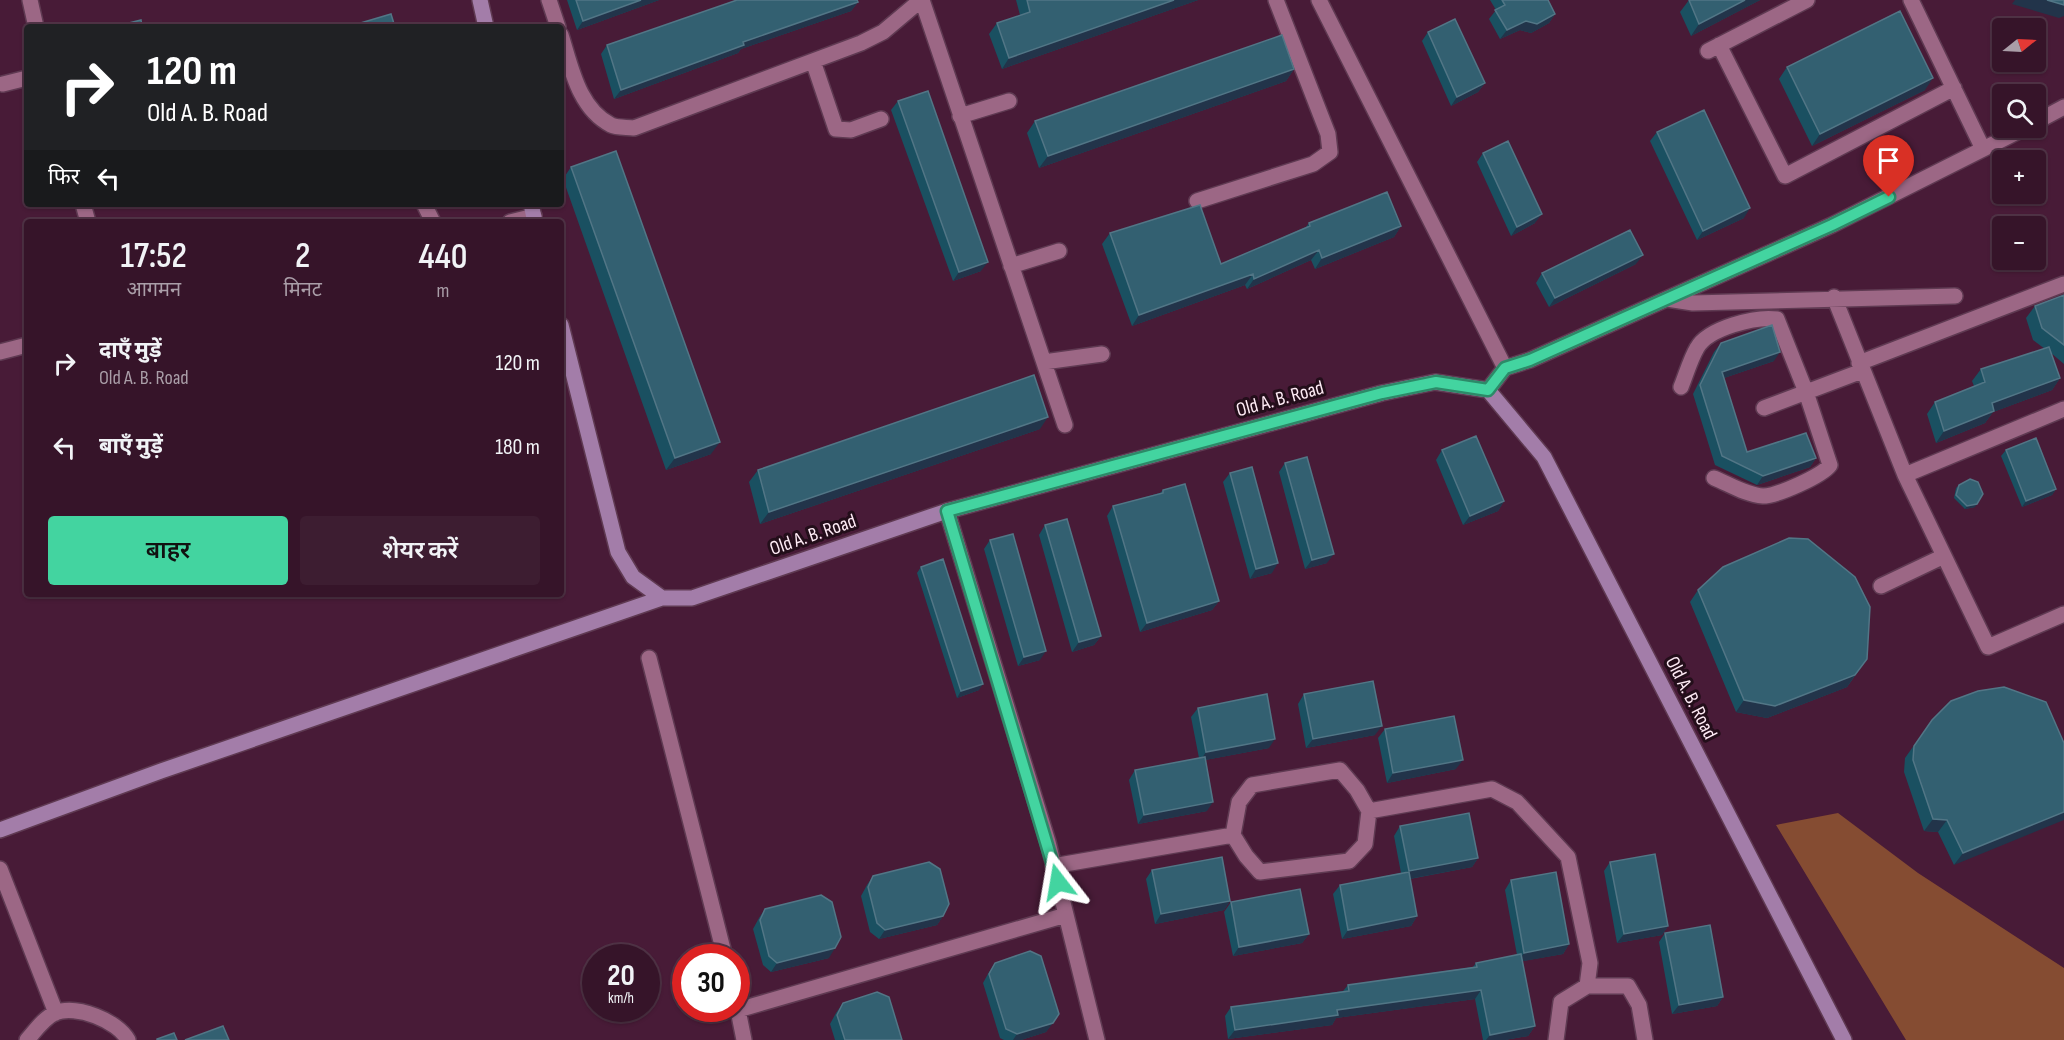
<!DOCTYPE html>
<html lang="hi">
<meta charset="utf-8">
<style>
:root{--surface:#361429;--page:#3d1d31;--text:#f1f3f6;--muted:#aa9ea8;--line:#503346;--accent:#43d4a0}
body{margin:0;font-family:"Sofia Sans Condensed","Noto Sans Devanagari",sans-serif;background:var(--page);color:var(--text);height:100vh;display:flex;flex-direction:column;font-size:22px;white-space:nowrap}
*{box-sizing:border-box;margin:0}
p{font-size:20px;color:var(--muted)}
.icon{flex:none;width:33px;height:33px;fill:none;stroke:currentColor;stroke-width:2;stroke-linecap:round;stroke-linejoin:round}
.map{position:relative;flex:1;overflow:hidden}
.sheet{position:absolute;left:24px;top:219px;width:540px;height:378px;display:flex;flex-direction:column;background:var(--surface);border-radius:6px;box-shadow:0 2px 4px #0004,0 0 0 2px var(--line)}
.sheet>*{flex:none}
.banner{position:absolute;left:24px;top:24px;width:540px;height:183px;border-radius:6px;box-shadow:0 2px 4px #0004,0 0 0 2px var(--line);background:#202124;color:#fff;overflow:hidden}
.needle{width:39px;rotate:72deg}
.fabs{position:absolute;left:1992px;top:18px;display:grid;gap:12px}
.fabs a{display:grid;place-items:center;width:54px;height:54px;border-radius:6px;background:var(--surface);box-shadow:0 2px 4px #0004,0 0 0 2px var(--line);font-size:30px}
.speed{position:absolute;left:582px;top:944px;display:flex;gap:12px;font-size:30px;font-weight:700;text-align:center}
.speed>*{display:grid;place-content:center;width:78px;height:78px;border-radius:50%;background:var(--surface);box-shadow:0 2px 4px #0004,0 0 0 2px var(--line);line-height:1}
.speed small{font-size:15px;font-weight:400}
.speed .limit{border:9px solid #d22;background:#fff;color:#111}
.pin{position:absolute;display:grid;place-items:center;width:51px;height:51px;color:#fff;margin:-62px -26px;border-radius:50% 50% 50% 0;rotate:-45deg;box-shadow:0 0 6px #0007}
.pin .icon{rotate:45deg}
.me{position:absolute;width:66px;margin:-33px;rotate:346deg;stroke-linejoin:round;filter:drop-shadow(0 0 4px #0008)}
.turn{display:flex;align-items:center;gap:21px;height:126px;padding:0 24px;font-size:27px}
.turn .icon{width:78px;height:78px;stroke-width:2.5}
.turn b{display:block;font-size:42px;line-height:51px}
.then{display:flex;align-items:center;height:57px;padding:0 24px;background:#0003;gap:12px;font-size:22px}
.eta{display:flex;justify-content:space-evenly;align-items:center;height:102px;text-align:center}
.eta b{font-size:36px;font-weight:600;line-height:42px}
.primary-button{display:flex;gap:12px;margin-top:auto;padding:12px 24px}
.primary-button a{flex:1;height:69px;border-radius:6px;background:var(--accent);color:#111;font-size:24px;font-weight:600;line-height:69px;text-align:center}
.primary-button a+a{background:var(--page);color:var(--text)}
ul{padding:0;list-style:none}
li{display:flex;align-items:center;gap:18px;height:84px;padding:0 24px}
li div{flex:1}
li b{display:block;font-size:22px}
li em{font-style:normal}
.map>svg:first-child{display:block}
</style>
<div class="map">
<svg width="2064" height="1040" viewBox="0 0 2064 1040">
<rect width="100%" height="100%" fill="#481b37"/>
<path fill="#854c32" d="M1838,813L1918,873L2064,968V1040H1906L1776,825Z"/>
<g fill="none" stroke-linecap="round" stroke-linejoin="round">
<g stroke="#5f3a52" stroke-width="18">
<path id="street" d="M30,0L36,27
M549,0L558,27
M922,0L1065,425
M1319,0L1505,368L1488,390
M1911,0L1983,149
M561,35C571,66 578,108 611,125C617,128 627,127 634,128L861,43L883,32L921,0
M1719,45L1785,176L1954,88
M1708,51L1807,0
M813,61L836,129L851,130L881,119
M3,84L27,78
M960,116L1009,101
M2036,122L2064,107
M1197,201L1313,164L1330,152L1328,134L1276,0
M83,204L88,222
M424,204L433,222
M510,222L534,216
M1011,266L1059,251
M1834,297L1905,475L1988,647L2064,614
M1667,299L1693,303L1955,296
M0,352L27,345
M1044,362L1102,354
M1859,363L2064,284
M1505,368L1530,360L1832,225L2025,128
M1681,387C1686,375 1690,360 1697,348C1708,328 1756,316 1777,319L1806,392L1830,465C1822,476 1777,496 1763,496C1746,495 1729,484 1714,478
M1764,408L1862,371
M1905,475L2064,409
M947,511L1048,842L1097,1040
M1881,586L1944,556
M649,658L725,957
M1340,770L1357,790L1369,811L1365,844L1349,861L1260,872L1246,856L1233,835L1239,802L1252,785Z
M1369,811L1492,789L1517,802L1568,857L1590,963L1587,986
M1053,866L1233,835
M0,869L56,1013
M27,1040C35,1031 44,1018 55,1013C76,1004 118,1021 128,1040
M744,1040L738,1010L1066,915
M1556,1040L1561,1002L1587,986H1628L1639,1005L1645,1040"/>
</g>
<g stroke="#5f3a52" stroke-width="18">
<path id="secondary" d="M480,0L486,27
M531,204L535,222
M561,325L618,552L633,577L662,598H692L947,511L1382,393L1435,382L1488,390L1544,457L1844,1040
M0,830L161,771L662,598"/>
</g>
<use href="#street" stroke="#9c6785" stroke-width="15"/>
<use href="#secondary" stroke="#a37da9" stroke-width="15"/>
</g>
<path fill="#1a5061" d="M567,0H659L577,30Z
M1016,0H1198L1002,69L989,34L997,23L1020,15Z
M1490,0H1548L1555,14L1549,23L1531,33L1520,30L1500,39L1489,19L1496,10Z
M1689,0H1760L1691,36L1680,12Z
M858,2L851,11L741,49L738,53L614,99L601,54L607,45Z
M1428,32L1485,83L1478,92L1451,106L1422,41Z
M1787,67L1925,90L1812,146L1779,79Z
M1294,69L1286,81L1039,168L1027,133L1035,121Z
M898,101L981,271L953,281L891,110Z
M1657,132L1744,218L1697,240L1650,141Z
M1483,153L1535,223L1511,236L1477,162Z
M571,167L711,454L666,470L563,179Z
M1309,223L1401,226L1394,237L1315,269L1311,260L1247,289L1245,285L1132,326L1102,244L1110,233L1221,264L1306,227Z
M1636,264L1549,307L1536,283L1542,273Z
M2064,295V364L2051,353L2060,378L2052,390L1993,412L1985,423L1936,443L1927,414L1935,402L1974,386L1972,381L1981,369L2045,349L2033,340L2026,318L2035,306Z
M1721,343L1774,361L1724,378L1747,452L1816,458L1810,467L1757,485L1715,465L1693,394L1714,352Z
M1040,429L760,524L749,482L758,470Z
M1442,450L1504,501L1498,511L1463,525L1436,460Z
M2006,450L2056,489L2052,495L2022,507L2001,456Z
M1285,463L1327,563L1305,569L1279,472Z
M1230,473L1272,573L1250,579L1223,482Z
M1959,485L1975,507L1965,509L1954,498L1956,488Z
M1163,490L1219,601L1212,610L1140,632L1107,516L1113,506L1160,493Z
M1045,525L1101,636L1094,645L1072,652L1039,535Z
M990,540L1040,660L1018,666L984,549Z
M921,567L979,690L957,698L917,573Z
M1698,590L1867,659L1847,687L1767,718L1736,712L1690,602Z
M1304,694L1375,735L1306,748L1298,704Z
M1198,708L1269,748L1205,760L1207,811L1138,824L1129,780L1135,770L1199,758L1191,717Z
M1932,720L2064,743L1954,865L1938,832L1924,831L1904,772L1905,758Z
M1385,729L1456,769L1387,783L1378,738Z
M1400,826L1478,858L1472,867L1410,879L1417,916L1411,926L1342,939L1333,894L1340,885L1401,873L1394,836Z
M1610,862L1668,926L1662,935L1617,943L1604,871Z
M1152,870L1230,901L1224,910L1155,924L1146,879Z
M873,876L943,916L937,925L879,939L870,932L861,896L867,885Z
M1511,880L1569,944L1563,954L1522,961L1535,1026L1528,1036L1505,1040H1483L1475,999L1336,1018L1332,1025L1228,1039L1225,1016L1231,1007L1343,991L1348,985L1473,967L1476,963L1517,955L1505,890Z
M1231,902L1309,934L1302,943L1233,956L1224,912Z
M765,909L829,958L771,972L763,965L753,929L759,918Z
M1665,933L1723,997L1717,1006L1672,1014L1659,942Z
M995,963L1059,1014L1046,1032L1021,1040H1004L1000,1038L983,983L989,972Z
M843,1003L902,1040H835L830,1024L836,1013Z"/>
<path fill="#22344a" d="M641,0H659L577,30L583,21Z
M1174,0H1198L1002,69L1009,58Z
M1745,0H1760L1691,36L1699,24Z
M2015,0H2047L2064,5V16L2059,18L2012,4Z
M858,2L851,11L741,49L738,53L614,99L621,90L743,42Z
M1555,14L1549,23L1531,33L1520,30L1500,39L1507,30L1526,21Z
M1294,69L1286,81L1039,168L1048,156Z
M1933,78L1925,90L1812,146L1820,134Z
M1485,83L1478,92L1451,106L1457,97Z
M1750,208L1744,218L1697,240L1703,231Z
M1542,214L1535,223L1511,236L1517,227Z
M1401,226L1394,237L1315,269L1322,258Z
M1319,250L1311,260L1247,289L1254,279Z
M1643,255L1636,264L1549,307L1555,298Z
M988,262L981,271L953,281L959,272Z
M1253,274L1245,285L1132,326L1139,315Z
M1780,352L1774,361L1715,381L1722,372Z
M2060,378L2052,390L1993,412L1985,423L1936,443L1944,431L1992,403Z
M1048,417L1040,429L760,524L769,512Z
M720,442L711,454L666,470L675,458Z
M1816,458L1810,467L1757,485L1763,476Z
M2056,489L2052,495L2022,507L2026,501Z
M1504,501L1498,511L1463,525L1470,516Z
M1977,504L1975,507L1965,509L1967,506Z
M1334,554L1327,563L1305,569L1312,560Z
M1278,563L1272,573L1250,579L1256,569Z
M1219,601L1212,610L1140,632L1147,623Z
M1101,636L1094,645L1072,652L1079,642Z
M1046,651L1040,660L1018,666L1024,657Z
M1855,675L1847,687L1767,718L1736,712L1744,700Z
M983,684L979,690L957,698L961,691Z
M1382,726L1375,735L1306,748L1313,739Z
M1275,739L1269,748L1200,761L1206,752Z
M1463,760L1456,769L1387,783L1393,773Z
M1213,802L1207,811L1138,824L1144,815Z
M2064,812V820L1954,865L1963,853Z
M1933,819L1947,820L1938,832L1924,831Z
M1478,858L1472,867L1403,880L1409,871Z
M1230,901L1224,910L1155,924L1161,914Z
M943,916L937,925L879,939L885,930Z
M1417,916L1411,926L1342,939L1348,930Z
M1668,926L1662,935L1617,943L1624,934Z
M1309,934L1302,943L1233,956L1239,947Z
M1569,944L1563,954L1518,962L1524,953Z
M835,948L829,958L771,972L777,963Z
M1481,990L1475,999L1336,1018L1332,1025L1228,1039L1235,1030L1337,1010Z
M1723,997L1717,1006L1672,1014L1679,1005Z
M1053,1023L1046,1032L1021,1040H1013L1017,1034Z
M1535,1026L1528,1036L1505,1040H1486L1490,1035Z"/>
<path fill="#336071" stroke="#527686" stroke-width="1.5" d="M576,0H641L583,21Z
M737,0H857L858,2L743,42L744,45L621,90L607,45Z
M1027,0H1174L1009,58L997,23L1030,12Z
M1502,0H1548L1555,14L1537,24L1526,21L1507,30L1495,10L1505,5Z
M1689,0H1745L1699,24Z
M2047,0H2064V5Z
M1900,11L1933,78L1820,134L1787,67Z
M391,14L395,27H347Z
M1455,19L1485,83L1457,97L1428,32Z
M141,20L142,27H113Z
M1282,35L1294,69L1048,156L1035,121Z
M928,91L988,262L959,272L898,101Z
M1704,110L1750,208L1703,231L1657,132Z
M1508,141L1542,214L1517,227L1483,153Z
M616,151L720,442L675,458L571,167Z
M1387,192L1401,226L1322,258L1319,250L1254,279L1253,274L1139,315L1110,233L1200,205L1221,264L1310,226L1309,223Z
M1630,230L1643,255L1555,298L1542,273Z
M2064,295V345L2042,328L2035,306Z
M1772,325L1780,352L1722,372L1747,452L1806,433L1816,458L1763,476L1722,456L1700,385L1721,343Z
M2049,347L2060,378L1992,403L1994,411L1944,431L1935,402L1985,382L1981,369Z
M1034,375L1048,417L769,512L758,470Z
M1476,436L1504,501L1470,516L1442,450Z
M2036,438L2056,489L2026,501L2006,450Z
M1307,457L1334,554L1312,560L1285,463Z
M1252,467L1278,563L1256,569L1230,473Z
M1970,479L1978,482L1983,494L1977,504L1967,506L1956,495L1959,485Z
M1185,484L1219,601L1147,623L1113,506L1163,493V490Z
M1067,519L1101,636L1079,642L1045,525Z
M1013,534L1046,651L1024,657L990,540Z
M1789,538L1808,539L1855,577L1870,607L1867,659L1855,675L1775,706L1744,700L1698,590L1723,567Z
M943,559L983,684L961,691L921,567Z
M1373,681L1382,726L1313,739L1304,694Z
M2004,687L2046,702L2064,743V812L1963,853L1947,820L1933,819L1913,760L1914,746L1932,720L1951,701L1978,691Z
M1267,694L1275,739L1206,752L1198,708Z
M1454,716L1463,760L1393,773L1385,729Z
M1205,757L1213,802L1144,815L1135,770Z
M1469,813L1478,858L1409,871L1400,826Z
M1655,854L1668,926L1624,934L1610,862Z
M1222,857L1230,901L1161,914L1152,870Z
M929,862L940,869L949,904L943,916L885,930L877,923L868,887L873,876Z
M1409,872L1417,916L1348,930L1340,885Z
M1556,872L1569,944L1524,953L1511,880Z
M1300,889L1309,934L1239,947L1231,902Z
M821,895L832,902L841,937L835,948L777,963L769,956L760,920L765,909Z
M1710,925L1723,997L1679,1005L1665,933Z
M1030,951L1041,956L1059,1014L1053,1023L1017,1034L1006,1029L989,974L995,963Z
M1521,954L1535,1026L1490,1035L1481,990L1337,1010L1338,1015L1235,1030L1231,1007L1349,991L1348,985L1477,967L1476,963Z
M877,992L889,997L902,1040H845L837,1015L843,1003Z
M223,1026L229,1040H185Z
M174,1033L177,1040H157V1039Z"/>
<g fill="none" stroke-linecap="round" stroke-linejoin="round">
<g stroke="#2c8a68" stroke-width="15">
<path id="route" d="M1058,882L947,511L1382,393L1436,382L1488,390L1505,368L1530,360L1832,225L1889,197"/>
</g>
<use href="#route" stroke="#43d4a0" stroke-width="10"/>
</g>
<g text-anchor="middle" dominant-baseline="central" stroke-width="6" stroke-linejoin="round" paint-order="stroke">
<g font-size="20" fill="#feebf5" stroke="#230e1a">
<text transform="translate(1280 399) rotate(-15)">Old A. B. Road</text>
<text transform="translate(813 535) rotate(-19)">Old A. B. Road</text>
<text transform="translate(1691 698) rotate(63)">Old A. B. Road</text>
</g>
</g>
</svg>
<div class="fabs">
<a><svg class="needle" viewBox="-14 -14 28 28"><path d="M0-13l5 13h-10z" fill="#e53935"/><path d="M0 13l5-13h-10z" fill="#aa9ea8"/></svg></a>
<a><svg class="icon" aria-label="search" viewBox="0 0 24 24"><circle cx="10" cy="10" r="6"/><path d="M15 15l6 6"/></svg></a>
<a>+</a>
<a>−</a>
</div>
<div class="speed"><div>20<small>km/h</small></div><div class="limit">30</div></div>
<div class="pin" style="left:1889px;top:197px;background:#d93025"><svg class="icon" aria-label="arrive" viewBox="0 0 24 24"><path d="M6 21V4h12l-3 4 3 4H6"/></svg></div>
<svg class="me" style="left:1058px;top:882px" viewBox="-20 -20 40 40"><path d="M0-17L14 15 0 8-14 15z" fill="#43d4a0" stroke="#fff" stroke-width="4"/></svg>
<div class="banner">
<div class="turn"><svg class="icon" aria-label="right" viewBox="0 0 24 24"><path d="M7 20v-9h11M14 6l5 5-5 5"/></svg><div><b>120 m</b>Old A. B. Road</div></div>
<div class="then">फिर<svg class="icon" aria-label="left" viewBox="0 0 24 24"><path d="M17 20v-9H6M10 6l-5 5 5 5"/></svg></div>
</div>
<section class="sheet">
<div class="eta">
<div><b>17:52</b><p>आगमन</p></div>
<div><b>2</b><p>मिनट</p></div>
<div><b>440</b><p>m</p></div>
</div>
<ul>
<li><svg class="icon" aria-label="right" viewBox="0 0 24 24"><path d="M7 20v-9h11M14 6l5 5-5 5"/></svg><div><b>दाएँ मुड़ें</b><p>Old A. B. Road</p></div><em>120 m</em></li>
<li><svg class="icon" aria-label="left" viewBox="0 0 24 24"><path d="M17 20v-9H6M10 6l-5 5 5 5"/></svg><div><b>बाएँ मुड़ें</b></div><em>180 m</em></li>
</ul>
<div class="primary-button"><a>बाहर</a><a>शेयर करें</a></div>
</section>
</div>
